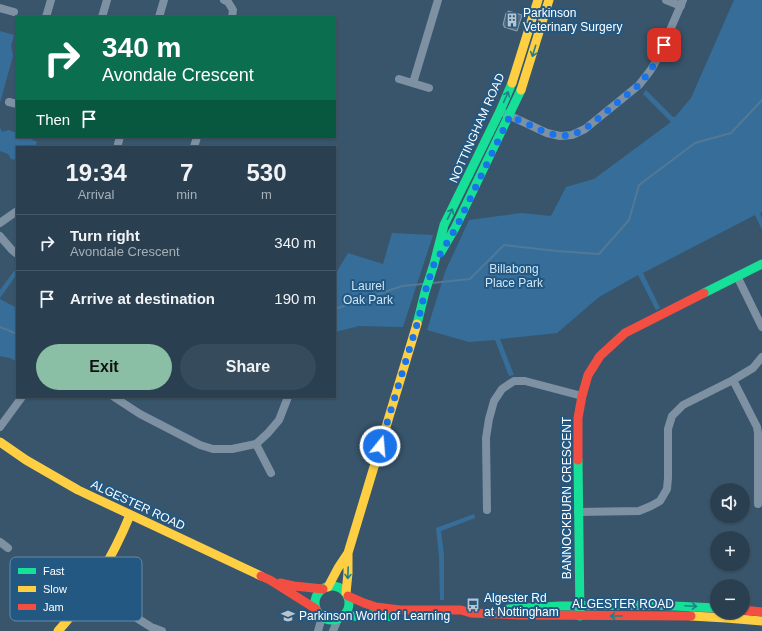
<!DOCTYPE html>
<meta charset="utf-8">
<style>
:root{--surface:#2a4051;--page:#364b5b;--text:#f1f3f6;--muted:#a5afb7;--line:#465968;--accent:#8abfa5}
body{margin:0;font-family:Helvetica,sans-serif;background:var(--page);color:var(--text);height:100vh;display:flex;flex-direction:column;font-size:15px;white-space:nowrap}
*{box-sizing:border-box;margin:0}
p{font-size:13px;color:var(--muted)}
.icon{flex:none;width:22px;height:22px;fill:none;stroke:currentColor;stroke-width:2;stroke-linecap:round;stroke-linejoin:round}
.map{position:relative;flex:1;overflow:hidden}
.drawer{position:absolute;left:16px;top:146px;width:320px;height:252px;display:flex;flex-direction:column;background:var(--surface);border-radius:0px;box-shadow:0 1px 3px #0004,0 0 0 1px var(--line)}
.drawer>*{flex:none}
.guide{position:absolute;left:16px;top:16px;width:320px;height:122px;border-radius:0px;box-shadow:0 1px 3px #0004,0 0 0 1px var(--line);background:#0b6e4f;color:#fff;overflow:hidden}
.buttons{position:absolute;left:710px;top:483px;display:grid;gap:8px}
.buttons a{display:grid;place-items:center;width:40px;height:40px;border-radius:50%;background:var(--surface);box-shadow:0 1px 3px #0004,0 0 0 1px var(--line);font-size:20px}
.pin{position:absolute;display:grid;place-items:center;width:34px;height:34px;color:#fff;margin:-17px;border-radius:8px;box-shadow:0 2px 6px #0006}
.me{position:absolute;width:44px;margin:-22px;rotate:17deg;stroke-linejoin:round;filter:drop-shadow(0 0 3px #0008)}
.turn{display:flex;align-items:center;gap:14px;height:84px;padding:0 20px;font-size:18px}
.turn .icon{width:52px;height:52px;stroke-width:2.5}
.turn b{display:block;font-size:28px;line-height:34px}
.then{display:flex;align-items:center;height:38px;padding:0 20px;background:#0003;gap:8px;font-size:15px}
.eta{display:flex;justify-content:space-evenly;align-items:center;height:68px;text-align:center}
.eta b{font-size:24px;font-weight:700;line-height:28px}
.action{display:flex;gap:8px;margin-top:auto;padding:8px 20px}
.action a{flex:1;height:46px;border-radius:24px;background:var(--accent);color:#111;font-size:16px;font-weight:700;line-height:46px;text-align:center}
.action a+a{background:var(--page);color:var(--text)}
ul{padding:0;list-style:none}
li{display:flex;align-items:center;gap:12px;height:56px;padding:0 20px;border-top:1px solid var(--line)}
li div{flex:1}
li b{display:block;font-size:15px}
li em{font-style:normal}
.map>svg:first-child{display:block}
</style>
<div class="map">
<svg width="762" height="631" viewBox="0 0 762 631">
<rect width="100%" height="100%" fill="#38556c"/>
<path fill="#366e99" d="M734,0H762V212L760,213L762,218V230L755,215L643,273L660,308L656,310L638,275L599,297L557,333L500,339L514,375L509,376L495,340L469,342L427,330L445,272L469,220L521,213L551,216L566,187L594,179L671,122L643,94L646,90L673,117H675L691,98Z
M0,31L14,35L11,46L13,56L0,103Z
M0,127L2,132L9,130L17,133V137H27L37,142L35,147H17V160L11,159L8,154L0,151Z
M392,233L433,235L403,327L359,326L335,332V275L348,253L383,264Z
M17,267V274L0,298V290Z
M0,299L17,308V362L10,358L0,356Z
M474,514L475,518L441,531L444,555V600H440L439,556L436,528Z"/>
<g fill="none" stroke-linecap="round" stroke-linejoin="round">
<path stroke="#537896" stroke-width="2" d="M432,283L470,279L504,245L557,251L599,254L629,220L639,185L695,143L731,133L762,100
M335,309L402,286L423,284
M0,327L17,334"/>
</g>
<path fill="#566d7f" stroke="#91a3b1" d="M508,11L522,15L517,31L504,27V25H503L506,13H508Z"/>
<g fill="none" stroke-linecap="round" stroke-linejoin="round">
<path stroke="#7e91a2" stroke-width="8" d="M224,0L228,2L233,10L232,17
M666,0L681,6
M0,8L14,12
M46,17L51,0
M102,17L107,0
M159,17L164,0
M399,79L429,88
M413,83L438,0
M9,102L17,104
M504,113L547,133L560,136L572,135L585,129L639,85L650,71L658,58L683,0
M118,144L120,137
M194,147L197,137
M0,223L17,211
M0,236L12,250L17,254
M737,276L762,327
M733,380L757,427L758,433V504
M114,397L140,414L200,445L213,449H232L256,444L268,433L279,420L288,397
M0,427L22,397
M256,444L271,473
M487,510L486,438L489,419L494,401L502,389L514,381H525L582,396
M578,512L639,511L651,506L660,501L667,489L668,478V429L672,416L683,405L733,380L753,368L762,357
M0,542L8,548
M91,589L151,627L162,631
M318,631L322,617
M333,631L338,619"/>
<path stroke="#16e098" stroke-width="9" d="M441,252L455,228L521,90
M704,293L762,264
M417,324L425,292L434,264L444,225L500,111L512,83
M578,460L580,616
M315 603a17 17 0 1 1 34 0a17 17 0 1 1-34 0Z
M508,609L560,606L652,605L717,608
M342,617L372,615L395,617"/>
<path stroke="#ffcf43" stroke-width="9" d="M512,83L538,0
M521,90L549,0
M0,442L26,460L78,490L261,576
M328,587L338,568L348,553L417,324
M346,593L348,573V553
M691,616L726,618L762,621
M58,631C90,596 112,559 130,515"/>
<path stroke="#f24e42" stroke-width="9" d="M578,460V418L582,396L588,375L600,356L625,333L704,293
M261,576L270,580L316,609
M280,583L294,586L323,589
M348,596L364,603L376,607L400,610H461L471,613L520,615L691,616
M743,610L762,612"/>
</g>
<defs><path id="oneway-shaft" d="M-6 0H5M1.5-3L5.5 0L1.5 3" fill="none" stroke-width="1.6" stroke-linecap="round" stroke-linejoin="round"/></defs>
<g stroke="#1e8189">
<use href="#oneway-shaft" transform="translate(534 51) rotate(107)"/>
<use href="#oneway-shaft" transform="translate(506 97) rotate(-66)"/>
<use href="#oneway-shaft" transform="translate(450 214) rotate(-64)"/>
<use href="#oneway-shaft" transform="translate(348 573) rotate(92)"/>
<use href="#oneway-shaft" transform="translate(691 606) rotate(3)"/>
<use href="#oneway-shaft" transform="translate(616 616) rotate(180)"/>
</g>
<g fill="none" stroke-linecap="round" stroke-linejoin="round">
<path stroke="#1a73e8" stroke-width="7" stroke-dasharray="0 12.6" d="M380,446L418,321L425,292L434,264L456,228L510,116L547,133L560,136L572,135L585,129L639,85L650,71L658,58L664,45"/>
</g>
<defs>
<g id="building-bare" transform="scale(1.08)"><path d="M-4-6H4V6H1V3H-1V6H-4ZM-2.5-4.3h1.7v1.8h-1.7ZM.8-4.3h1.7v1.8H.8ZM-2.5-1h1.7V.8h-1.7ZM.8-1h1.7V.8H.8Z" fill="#b9c4cc" stroke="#225882" stroke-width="2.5" paint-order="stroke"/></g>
<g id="bus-bare" transform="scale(1.08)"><path d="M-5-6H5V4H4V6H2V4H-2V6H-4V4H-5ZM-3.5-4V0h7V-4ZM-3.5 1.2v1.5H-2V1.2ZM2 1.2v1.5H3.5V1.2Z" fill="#b9c4cc" stroke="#225882" stroke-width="2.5" paint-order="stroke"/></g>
<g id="school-bare" transform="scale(1.08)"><path d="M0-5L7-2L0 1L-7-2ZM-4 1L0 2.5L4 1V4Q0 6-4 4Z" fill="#b9c4cc" stroke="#225882" stroke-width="2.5" paint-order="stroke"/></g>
</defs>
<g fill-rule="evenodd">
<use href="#building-bare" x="512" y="20"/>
<use href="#bus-bare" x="473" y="605"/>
<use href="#school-bare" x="288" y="616"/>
</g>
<g text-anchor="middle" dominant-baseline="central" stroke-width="4" stroke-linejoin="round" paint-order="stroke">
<g font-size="12" fill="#fff" stroke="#225882" text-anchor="start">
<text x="523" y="13">Parkinson<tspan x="523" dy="14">Veterinary Surgery</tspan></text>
<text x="484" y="598">Algester Rd<tspan x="484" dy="14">at Nottingham</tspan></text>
<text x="299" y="616">Parkinson World of Learning</text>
</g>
<g font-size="12" fill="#fff" stroke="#225882">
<text transform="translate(477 128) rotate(-66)">NOTTINGHAM ROAD</text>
<text transform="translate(567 498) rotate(-90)">BANNOCKBURN CRESCENT</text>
<text transform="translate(138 505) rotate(25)">ALGESTER ROAD</text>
<text x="623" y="604">ALGESTER ROAD</text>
</g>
<g font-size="12" fill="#cde5f6" stroke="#225882">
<text x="514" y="269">Billabong<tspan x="514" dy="14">Place Park</tspan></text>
<text x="368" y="286">Laurel<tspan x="368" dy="14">Oak Park</tspan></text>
</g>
</g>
<rect x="10" y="557" width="132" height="64" rx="6" fill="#225882" stroke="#648aa8" stroke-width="1"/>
<rect x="18" y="568" width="18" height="6" fill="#16e098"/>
<rect x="18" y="586" width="18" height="6" fill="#ffcf43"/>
<rect x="18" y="604" width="18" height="6" fill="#f24e42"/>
<g font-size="11" fill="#fff">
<text x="43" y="575">Fast</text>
<text x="43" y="593">Slow</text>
<text x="43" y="611">Jam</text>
</g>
</svg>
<div class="buttons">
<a><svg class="icon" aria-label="sound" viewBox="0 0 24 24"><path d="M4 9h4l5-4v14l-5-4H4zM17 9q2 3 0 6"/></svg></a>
<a>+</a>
<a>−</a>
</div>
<div class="pin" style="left:664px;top:45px;background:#d93025"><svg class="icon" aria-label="arrive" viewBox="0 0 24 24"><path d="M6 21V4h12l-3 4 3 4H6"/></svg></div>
<svg class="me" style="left:380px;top:446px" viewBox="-20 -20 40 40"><circle r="17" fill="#1a73e8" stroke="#fff" stroke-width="3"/><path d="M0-11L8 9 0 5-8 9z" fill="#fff"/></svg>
<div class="guide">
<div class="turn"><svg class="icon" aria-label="right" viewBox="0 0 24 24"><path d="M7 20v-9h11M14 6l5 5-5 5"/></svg><div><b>340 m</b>Avondale Crescent</div></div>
<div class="then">Then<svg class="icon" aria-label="arrive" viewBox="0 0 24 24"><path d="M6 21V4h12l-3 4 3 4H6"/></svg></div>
</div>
<section class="drawer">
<div class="eta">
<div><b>19:34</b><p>Arrival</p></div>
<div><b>7</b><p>min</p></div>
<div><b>530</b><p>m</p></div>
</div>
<ul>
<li><svg class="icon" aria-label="right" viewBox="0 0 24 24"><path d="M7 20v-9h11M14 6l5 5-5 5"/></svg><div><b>Turn right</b><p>Avondale Crescent</p></div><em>340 m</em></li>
<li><svg class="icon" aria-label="arrive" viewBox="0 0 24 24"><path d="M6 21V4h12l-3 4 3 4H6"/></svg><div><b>Arrive at destination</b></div><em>190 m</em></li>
</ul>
<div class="action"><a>Exit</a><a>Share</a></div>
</section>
</div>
